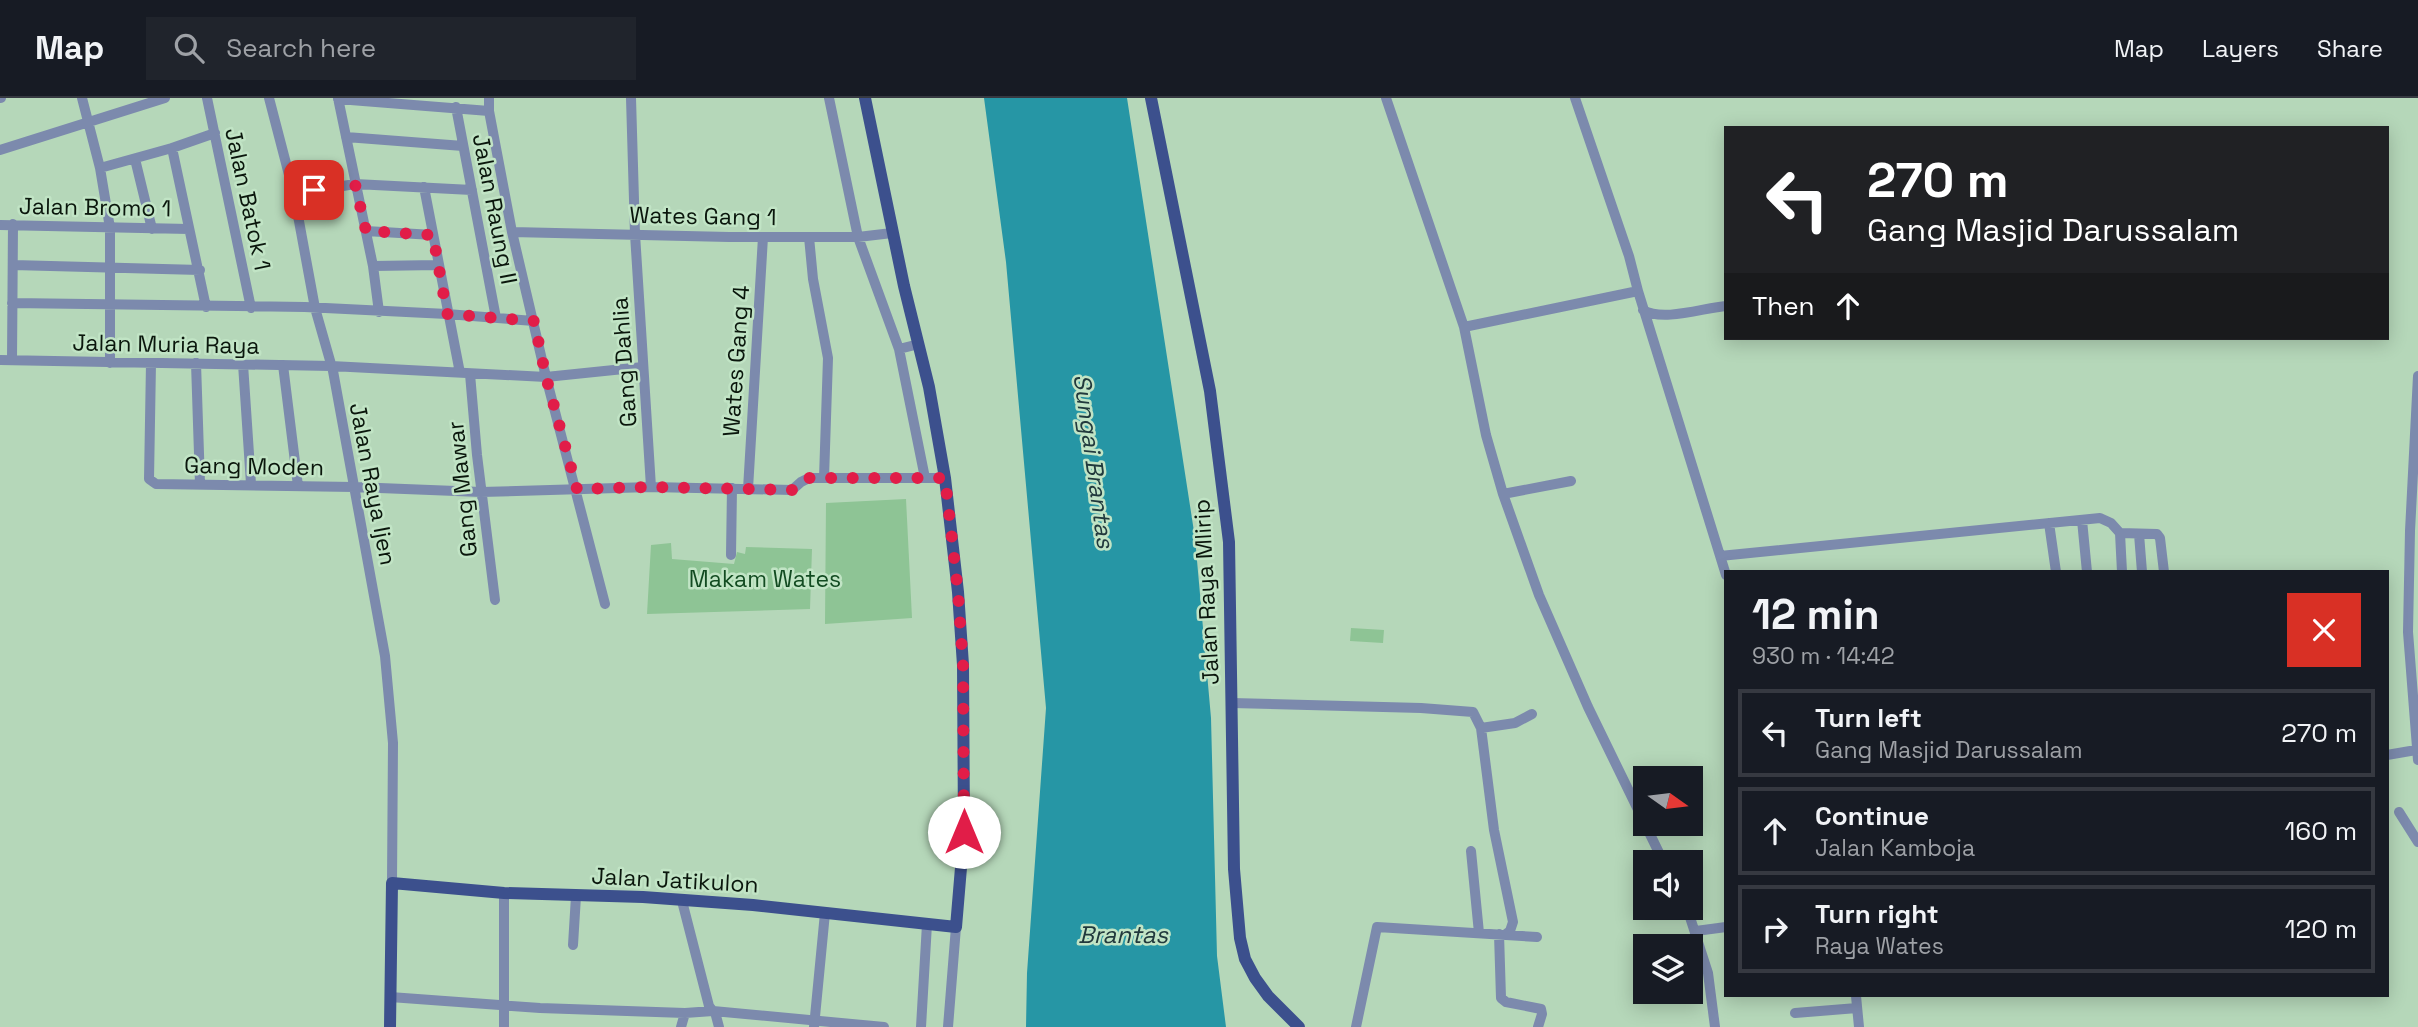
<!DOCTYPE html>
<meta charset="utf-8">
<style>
:root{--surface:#171b24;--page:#20242c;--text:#f1f3f6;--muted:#9ea1a6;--line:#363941}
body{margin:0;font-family:"Space Grotesk",sans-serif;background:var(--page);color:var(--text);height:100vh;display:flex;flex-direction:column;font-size:26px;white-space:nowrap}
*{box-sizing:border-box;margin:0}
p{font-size:23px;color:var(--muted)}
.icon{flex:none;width:38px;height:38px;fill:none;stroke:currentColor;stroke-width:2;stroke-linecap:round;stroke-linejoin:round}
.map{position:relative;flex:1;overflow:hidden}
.drawer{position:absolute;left:1724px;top:472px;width:665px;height:427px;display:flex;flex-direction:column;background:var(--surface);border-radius:0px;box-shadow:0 4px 18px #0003}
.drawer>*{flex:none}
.top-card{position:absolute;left:1724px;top:28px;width:665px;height:214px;border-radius:0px;box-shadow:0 4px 18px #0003;background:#202124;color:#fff;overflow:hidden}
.needle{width:46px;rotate:104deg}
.tools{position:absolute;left:1633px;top:668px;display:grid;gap:14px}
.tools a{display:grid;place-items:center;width:70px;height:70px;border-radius:0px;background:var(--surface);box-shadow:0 4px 18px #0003;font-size:35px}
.pin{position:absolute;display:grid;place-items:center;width:60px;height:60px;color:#fff;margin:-30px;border-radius:14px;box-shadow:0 4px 10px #0006}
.me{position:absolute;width:77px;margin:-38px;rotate:0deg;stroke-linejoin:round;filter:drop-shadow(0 0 5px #0008)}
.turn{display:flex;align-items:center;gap:24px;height:147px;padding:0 28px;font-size:32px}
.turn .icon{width:91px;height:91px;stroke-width:2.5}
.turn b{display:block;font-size:49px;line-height:60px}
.then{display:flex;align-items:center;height:66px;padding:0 28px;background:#0003;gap:14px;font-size:26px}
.round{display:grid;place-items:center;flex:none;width:74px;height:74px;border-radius:0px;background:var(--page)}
.summary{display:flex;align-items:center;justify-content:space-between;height:119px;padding:0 28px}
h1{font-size:42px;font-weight:800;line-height:52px}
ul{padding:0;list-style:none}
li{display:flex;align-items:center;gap:21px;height:88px;margin:0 14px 10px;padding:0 14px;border:4px solid var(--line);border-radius:0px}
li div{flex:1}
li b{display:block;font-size:26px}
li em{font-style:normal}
header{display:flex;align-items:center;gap:42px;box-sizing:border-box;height:98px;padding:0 35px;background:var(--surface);border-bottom:2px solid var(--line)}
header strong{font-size:33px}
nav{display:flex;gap:38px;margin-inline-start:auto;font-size:24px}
.search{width:490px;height:63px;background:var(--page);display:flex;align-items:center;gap:18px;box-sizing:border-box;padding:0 24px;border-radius:0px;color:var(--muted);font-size:26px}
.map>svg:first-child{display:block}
</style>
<header>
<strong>Map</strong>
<div class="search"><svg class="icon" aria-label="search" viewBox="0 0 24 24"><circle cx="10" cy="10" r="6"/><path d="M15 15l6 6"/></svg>Search here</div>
<nav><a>Map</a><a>Layers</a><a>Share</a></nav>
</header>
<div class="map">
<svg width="2418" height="929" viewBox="0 0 2418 929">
<rect width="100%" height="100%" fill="#b5d7b9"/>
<path fill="#8ec495" d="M906,401L912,520L825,526L826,405Z
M671,445L672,461L734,466L737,454L745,456L746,449L812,451L810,511L647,516L651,447Z
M1351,530L1384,532L1383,545L1350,543Z"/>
<path fill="#2696a5" d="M984,0H1127L1195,440L1211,620L1217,858L1226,929H1026L1027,875L1046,610L1006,164Z"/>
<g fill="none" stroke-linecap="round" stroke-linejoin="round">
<path stroke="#7c8aad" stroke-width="10" d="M0,0H1
M82,0L100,70L110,130V265
M207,0L251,210
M269,0L294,96L315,210L333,273L385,558L393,645L392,785
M338,0L373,168L379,214
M489,0V13L512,134L546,279L605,506
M631,0L635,136L651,389
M829,0L858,139L899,251L925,380
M1386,0L1464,229L1486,337L1503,396L1539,497L1588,609L1664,765
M338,1L489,13
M456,9L496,220
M346,39L463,48
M172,50L206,209
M0,52L165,0
M135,61L152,131
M100,70L172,50L215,35
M424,89L460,275
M294,96L355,86L472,92
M0,127L189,131
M366,133L433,137
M512,134L729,139H858L892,135
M809,139L813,181L828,260L824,380
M13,167L200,172
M373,168L438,167
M1638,193L1726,477
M12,205L305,209L447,216L534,223
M1643,212C1663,224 1703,210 1726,208
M1464,229L1638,193L1629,158L1575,0
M899,251L919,246
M0,262L331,268L546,279L643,269
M12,262L13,126
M151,265L149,381L156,386L354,389L481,394L651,389L792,392L801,384L809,380H945
M196,265L200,386
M243,266L251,386
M283,267L298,388
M470,276L477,357L495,502
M2418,278L2410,433L2408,534L2418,662
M748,391L763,139
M1503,396L1571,383
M2082,422L2087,474
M2049,425L2056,474
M2120,435L2122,474
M2139,436L2142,474
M731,457L732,390
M1720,458L2100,420L2111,425L2120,435L2157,436L2160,440L2164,474
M1232,605L1421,610L1473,614L1481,630L1494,732L1513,824L1510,833L1506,836
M1481,630L1515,625L1532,616
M2387,657L2416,652
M2399,714L2418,744
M1471,753L1479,835
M682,803L709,908L713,913
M1687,810L1708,875L1715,929
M1696,833L1726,829
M1499,836L1501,900L1506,904L1541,911L1542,916L1538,929
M573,847L576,798
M1856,898L1859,929
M390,899L540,910L685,915L713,913L884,929
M715,914L719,929
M1795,915L1857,910
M504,929V795
M681,929L685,915
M814,929L825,815
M921,929L927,826
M948,929L956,829
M1356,929L1377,829L1537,839"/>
<path stroke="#3c508d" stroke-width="12" d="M1151,0L1210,293L1229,444L1234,771L1240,840L1245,861L1255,880L1268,898L1299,929
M390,929L392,785L504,795L643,799L753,807L956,829L964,734L963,567L958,494L945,380L929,289L904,188L865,0"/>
</g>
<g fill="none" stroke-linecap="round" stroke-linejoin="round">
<path stroke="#e11d48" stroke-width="12" stroke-dasharray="0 21.6" d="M314,92L355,86L366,133L433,137L447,216L534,223L546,279L577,391L651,389L792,392L801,384L809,380H945L958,494L963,567L964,734"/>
</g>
<g text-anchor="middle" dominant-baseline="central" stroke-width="5" stroke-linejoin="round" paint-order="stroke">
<g font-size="23" fill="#0a160c" stroke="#c1e4c5">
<text transform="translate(248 101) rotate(78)">Jalan Batok 1</text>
<text transform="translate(95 109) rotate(1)">Jalan Bromo 1</text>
<text transform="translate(495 111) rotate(79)">Jalan Raung II</text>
<text transform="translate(703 118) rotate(1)">Wates Gang 1</text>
<text transform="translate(166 246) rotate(1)">Jalan Muria Raya</text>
<text transform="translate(736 263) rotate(-86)">Wates Gang 4</text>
<text transform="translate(624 264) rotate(-94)">Gang Dahlia</text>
<text transform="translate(254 368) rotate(1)">Gang Moden</text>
<text transform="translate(373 386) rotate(79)">Jalan Raya Ijen</text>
<text transform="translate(462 391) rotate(-96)">Gang Mawar</text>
<text transform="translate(1206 494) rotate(-93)">Jalan Raya Mlirip</text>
<text transform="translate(675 782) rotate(3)">Jalan Jatikulon</text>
</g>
<g font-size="23" fill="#124b21" stroke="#c1e4c5">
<text x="765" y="481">Makam Wates</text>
</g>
<g font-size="24" font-style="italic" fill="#21393d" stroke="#c1e4c5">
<text transform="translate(1094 363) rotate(82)">Sungai Brantas</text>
<text x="1123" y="836">Brantas</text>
</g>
</g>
</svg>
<div class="tools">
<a><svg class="needle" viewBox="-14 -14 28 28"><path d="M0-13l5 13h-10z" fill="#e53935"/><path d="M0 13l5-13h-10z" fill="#9ea1a6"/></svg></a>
<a><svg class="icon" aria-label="sound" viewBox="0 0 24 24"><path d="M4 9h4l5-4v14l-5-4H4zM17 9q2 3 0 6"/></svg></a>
<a><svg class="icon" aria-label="layers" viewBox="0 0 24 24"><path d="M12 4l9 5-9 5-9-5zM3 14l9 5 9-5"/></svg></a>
</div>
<div class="pin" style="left:314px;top:92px;background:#d93025"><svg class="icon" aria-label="arrive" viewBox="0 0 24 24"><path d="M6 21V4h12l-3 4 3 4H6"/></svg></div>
<svg class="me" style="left:964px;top:734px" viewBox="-20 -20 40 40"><circle r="19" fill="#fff"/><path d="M0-13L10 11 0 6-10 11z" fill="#e11d48"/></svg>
<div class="top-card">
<div class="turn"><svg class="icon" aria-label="left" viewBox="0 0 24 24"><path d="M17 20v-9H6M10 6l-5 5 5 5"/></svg><div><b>270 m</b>Gang Masjid Darussalam</div></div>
<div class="then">Then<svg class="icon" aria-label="ahead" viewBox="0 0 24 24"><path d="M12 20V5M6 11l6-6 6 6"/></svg></div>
</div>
<section class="drawer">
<div class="summary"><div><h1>12 min</h1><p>930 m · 14:42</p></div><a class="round" style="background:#d93025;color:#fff"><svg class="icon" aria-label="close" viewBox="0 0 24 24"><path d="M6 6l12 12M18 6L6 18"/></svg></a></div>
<ul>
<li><svg class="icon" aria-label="left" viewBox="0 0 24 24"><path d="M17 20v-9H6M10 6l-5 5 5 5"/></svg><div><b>Turn left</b><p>Gang Masjid Darussalam</p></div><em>270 m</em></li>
<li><svg class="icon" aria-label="ahead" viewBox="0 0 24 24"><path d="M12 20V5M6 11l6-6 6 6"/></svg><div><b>Continue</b><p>Jalan Kamboja</p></div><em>160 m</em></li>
<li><svg class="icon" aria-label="right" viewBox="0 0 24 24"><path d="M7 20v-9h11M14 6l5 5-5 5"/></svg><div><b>Turn right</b><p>Raya Wates</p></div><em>120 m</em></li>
</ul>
</section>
</div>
